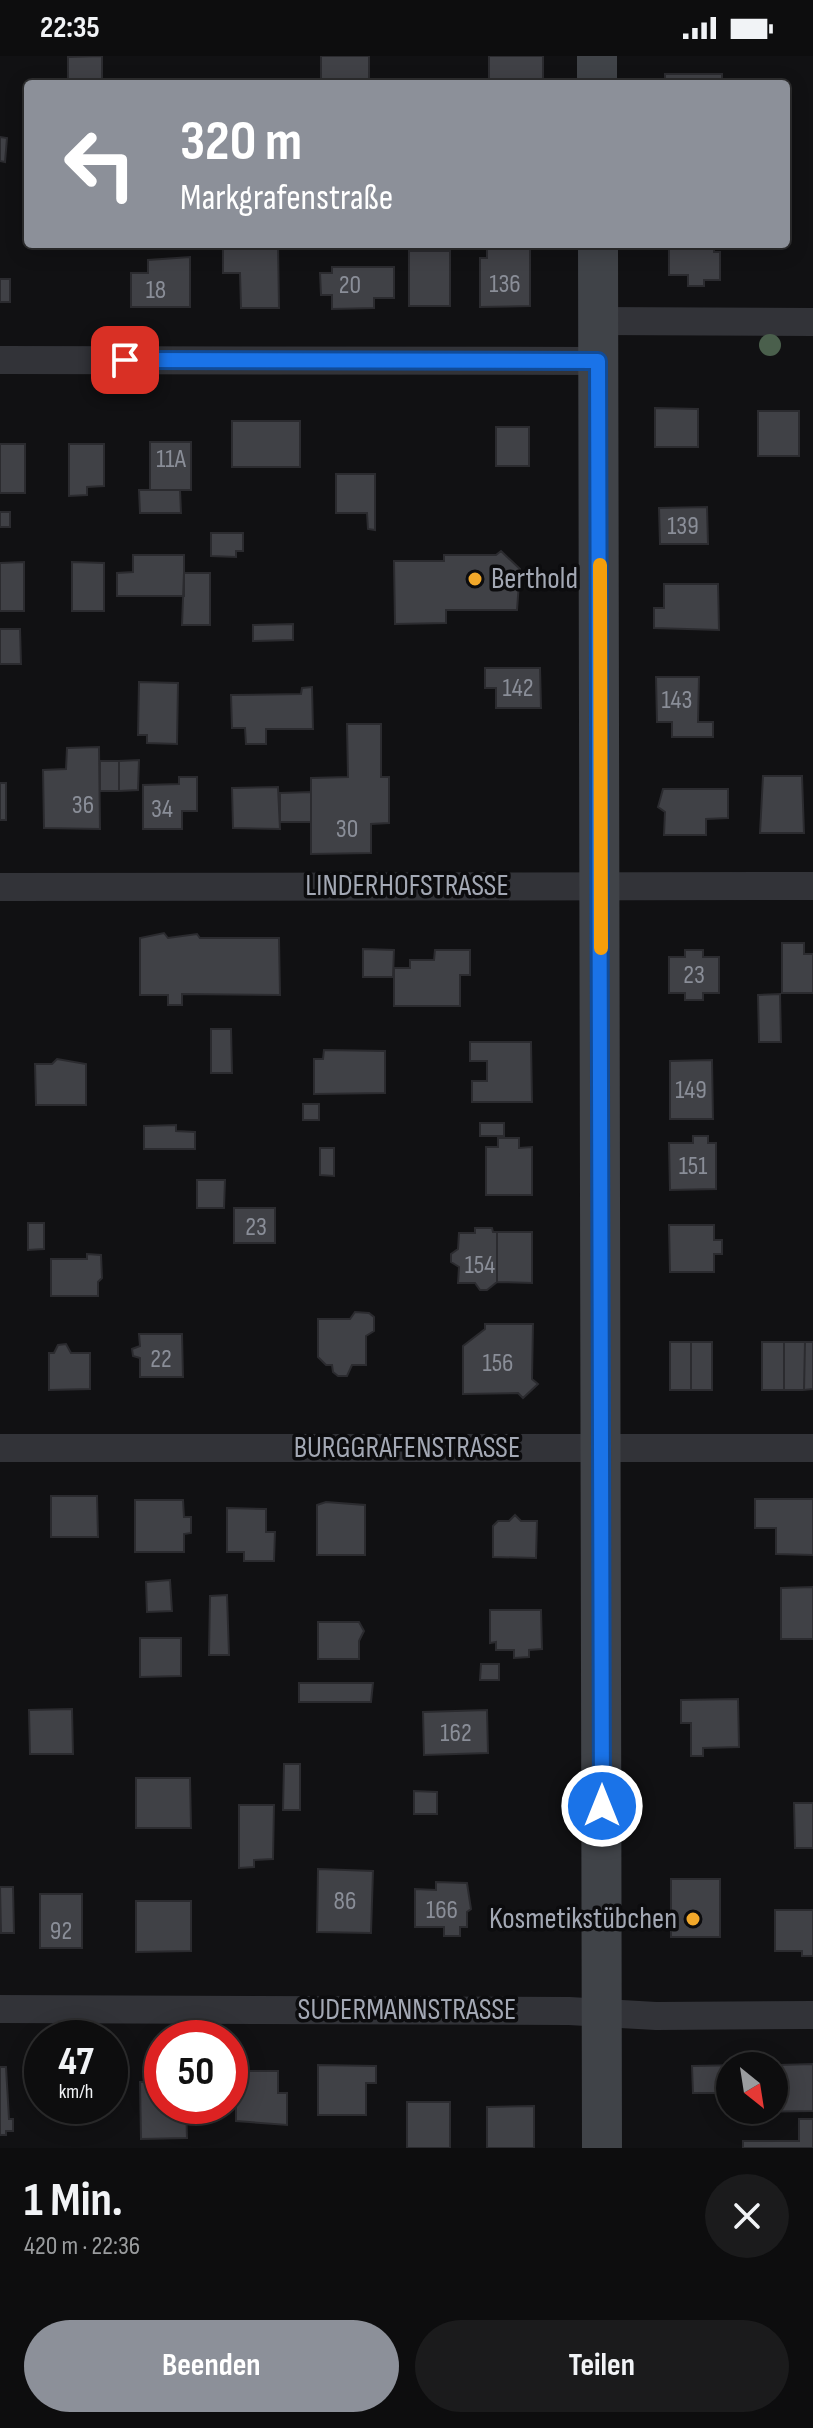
<!DOCTYPE html>
<html lang="de">
<meta charset="utf-8">
<style>
:root{--surface:#0d0d0e;--page:#1b1b1c;--text:#f1f3f6;--muted:#9a9c9e;--line:#2d2d2e;--accent:#8c9099}
body{margin:0;font-family:"Sofia Sans Condensed",sans-serif;background:var(--page);color:var(--text);height:100vh;display:flex;flex-direction:column;font-size:30px;white-space:nowrap}
*{box-sizing:border-box;margin:0}
p{font-size:26px;color:var(--muted)}
.icon{flex:none;width:44px;height:44px;fill:none;stroke:currentColor;stroke-width:2;stroke-linecap:round;stroke-linejoin:round}
.map{position:relative;height:2092px;overflow:hidden}
.panel{display:flex;flex-direction:column;background:var(--surface);flex:1}
.panel>*{flex:none}
.hud{position:absolute;left:24px;top:24px;width:766px;height:168px;border-radius:8px;box-shadow:0 4px 20px #0003,0 0 0 2px var(--line);background:#8c9099;color:#fff;overflow:hidden}
.needle{width:52px;rotate:150deg}
.buttons{position:absolute;left:716px;top:1996px;display:grid;gap:16px}
.buttons a{display:grid;place-items:center;width:72px;height:72px;border-radius:50%;background:var(--surface);box-shadow:0 4px 20px #0003,0 0 0 2px var(--line);font-size:40px}
.speed{position:absolute;left:24px;top:1964px;display:flex;gap:16px;font-size:40px;font-weight:700;text-align:center}
.speed>*{display:grid;place-content:center;width:104px;height:104px;border-radius:50%;background:var(--surface);box-shadow:0 4px 20px #0003,0 0 0 2px var(--line);line-height:1}
.speed small{font-size:20px;font-weight:400}
.speed .limit{border:12px solid #d22;background:#fff;color:#111}
.pin{position:absolute;display:grid;place-items:center;width:68px;height:68px;color:#fff;margin:-34px;border-radius:16px;box-shadow:0 4px 12px #0006}
.me{position:absolute;width:88px;margin:-44px;rotate:0deg;stroke-linejoin:round;filter:drop-shadow(0 0 6px #0008)}
.turn{display:flex;align-items:center;gap:28px;height:168px;padding:0 24px;font-size:36px}
.turn .icon{width:104px;height:104px;stroke-width:2.5}
.turn b{display:block;font-size:56px;line-height:68px}
.round{display:grid;place-items:center;flex:none;width:84px;height:84px;border-radius:42px;background:var(--page)}
.headline{display:flex;align-items:center;justify-content:space-between;height:136px;padding:0 24px}
h1{font-size:48px;font-weight:700;line-height:60px}
.action{display:flex;gap:16px;margin-top:auto;padding:16px 24px}
.action a{flex:1;height:92px;border-radius:48px;background:var(--accent);color:#fff;font-size:32px;font-weight:700;line-height:92px;text-align:center}
.action a+a{background:var(--page);color:var(--text)}
.status{display:flex;justify-content:space-between;align-items:center;height:56px;padding:0 40px;background:var(--surface);direction:ltr}
.status svg{height:22px;fill:currentColor}
.map>svg:first-child{display:block}
</style>
<div class="status"><b>22:35</b><svg viewBox="0 0 49 12"><path d="M0 12V9h3v3zM5 12V6h3v6zM10 12V3h3v9zM15 12V0h3v12zM26 1h20v11H26zM47 4h2v5h-2z"/></svg></div>
<div class="map">
<svg width="813" height="2092" viewBox="0 0 813 2092">
<rect width="100%" height="100%" fill="#111113"/>
<path fill="#404146" stroke="#2b2b2f" stroke-width="2" d="M102,0V28H68V1Z
M321,0H369V28H321Z
M489,0H543V28H489Z
M665,18H722V28H665Z
M0,81L7,82L5,106L0,105Z
M487,188H530V250L480,251V202H487Z
M714,188V196H720V224H704V230H688V219H669V188Z
M223,189H278L279,252H241L240,217H223Z
M409,195H450V250H409Z
M190,201V251H131V217H148V204Z
M332,211H394V242H374V252L332,253V239H321L320,217H332Z
M0,223H10V246H0Z
M655,352L698,353V391H655Z
M758,355H799V400H758Z
M232,365H300V411H232Z
M496,371H529V410H496Z
M150,386H191V434H150Z
M0,388H25V437H0Z
M69,388H104V430L87,431V439L69,440Z
M336,418H375V474L368,473L367,457H336Z
M139,434H180L181,457H140Z
M707,451L708,488H660L659,452Z
M0,456H10V471H0Z
M211,477H243V495H236V501L211,500Z
M501,495L520,513L517,554H446V567L395,568L394,505H444V499H496Z
M133,499H184V540H117V517L133,516Z
M24,506V555H0V507Z
M72,506L104,507V555H72Z
M184,517H210V569H182Z
M664,528H718L719,574L654,572V552H664Z
M293,568V584L253,585V569Z
M0,573H20L21,608H0Z
M485,612H540L541,652H496V632H485Z
M656,621H699L698,666H713V681H672V666H657Z
M139,626L178,627L177,688L147,687V679H138Z
M312,631L313,673H266V688H246L245,672H232L231,639L301,638L302,632Z
M347,668H381V721H389V767L371,768V797L311,798V722L348,721Z
M99,691L100,773L44,772L43,714L66,713L67,692Z
M139,704L138,734L119,735V705Z
M100,705H119V735H100Z
M763,720H802L804,777H760Z
M179,721H197V755H182V773H143V729L179,728Z
M0,727H6V764H0Z
M278,731L280,773L233,772L232,732Z
M663,733H728V762L706,763V779H664L665,756L658,751Z
M311,736V766H280V737Z
M164,877L168,882L197,878L200,882H279L280,939L182,938V949H168V939H140V882Z
M782,887H804V898H813V937H782Z
M363,893L394,894L393,921H363Z
M435,894H470V919H460V950H394V912H410V904H434Z
M685,894H703V901H719V937H703V944H685V937H669V901H685Z
M780,938L781,986H759L758,939Z
M211,973H231L232,1017H211Z
M470,986H531L532,1046H472V1025H487V1005H470Z
M324,994L385,995V1037L314,1038V1003H323Z
M57,1003L86,1008V1049H36L35,1008H52Z
M712,1004L713,1063H670V1005Z
M303,1048H319V1064H303Z
M480,1067H504V1080H480Z
M176,1069V1075L195,1076V1093H144V1070Z
M693,1080H708V1087H716V1133L670,1134L669,1087H693Z
M498,1082H519V1092L532,1091V1139H486V1091H498Z
M320,1092H334V1120L320,1119Z
M197,1124H225L224,1152H197Z
M234,1152H275V1187H234Z
M28,1167H44V1193L28,1194Z
M669,1169H714V1184H722V1198H714V1216H670Z
M475,1172H492L493,1176H497V1226L487,1234H480L475,1227H458L459,1211L451,1206V1198L458,1193L459,1177H475Z
M497,1176H532V1227L497,1226Z
M87,1198L101,1199L102,1222L98,1226V1240H51V1203H87Z
M355,1256L369,1257L374,1261V1275L366,1280V1309H352L347,1320H338L333,1316L332,1309H326L318,1301V1263H350Z
M485,1268H533L532,1323L538,1328L523,1342L518,1337L463,1338V1290L485,1273Z
M139,1278H182L183,1321H140V1302L133,1300L132,1293L140,1290Z
M670,1286H691V1334H670Z
M691,1286H712V1334H691Z
M762,1286H784V1334H762Z
M784,1286H805L804,1334H784Z
M805,1286H813V1333L804,1334Z
M66,1288L71,1297H90V1333L49,1334V1297H54L58,1289Z
M51,1440H97L98,1481H51Z
M755,1443H813V1499L776,1498V1472H755Z
M135,1444H183L184,1461H191V1477L184,1478V1496H135Z
M326,1446L365,1449V1499H317V1449Z
M227,1452L266,1453V1476H275L274,1505H244V1496H227Z
M515,1459L521,1465H537L536,1502L493,1501V1470L498,1465H509Z
M170,1524L172,1555L147,1556L146,1526Z
M813,1531V1583H781V1532Z
M227,1539L229,1599H209L210,1540Z
M490,1554H541L542,1593L529,1594V1601L514,1602V1594H496V1586L490,1587Z
M318,1566H359L364,1575L359,1585V1603H318Z
M140,1582H181V1620L140,1621Z
M481,1608H499V1624H480Z
M299,1627H373L371,1646H299Z
M738,1643L739,1691L703,1692V1700H691V1667H681V1644Z
M72,1653L73,1698H30L29,1654Z
M487,1654L488,1697L424,1699L423,1656Z
M284,1708H300V1754H283Z
M136,1722H190L191,1772H136Z
M414,1735L437,1736V1758H414Z
M794,1747H813V1792H795Z
M239,1749H274L273,1803L254,1804V1811L239,1812Z
M318,1813L373,1815L371,1877L317,1876Z
M671,1823H720V1881H671Z
M436,1826L467,1827L471,1853L467,1856V1871H460V1880H444V1871H415V1833L436,1834Z
M0,1831H13L14,1877H1Z
M40,1838H82V1892H40Z
M136,1845H191V1895L136,1896Z
M775,1854H813V1900H802V1895H775Z
M813,2008V2055L749,2056L774,2054V2010H748Z
M318,2009L376,2010V2027H366V2059H318Z
M744,2009L730,2010V2037H693L692,2010Z
M0,2011H6L9,2063H13V2075H6V2079H0Z
M236,2015H278V2037H287V2069L236,2065Z
M162,2025V2050H186L187,2082L141,2083L140,2026Z
M407,2046H450V2092H407Z
M534,2050V2092H487V2051Z
M799,2063H813V2092H743V2085H799Z"/>
<g fill="none" stroke-linecap="round" stroke-linejoin="round">
<path stroke="#323338" stroke-width="28" d="M598,265L813,266
M0,304L598,305
M0,831L813,830
M0,1392H813
M0,1953L569,1955L656,1960L813,1959"/>
<path stroke="#404348" stroke-width="40" d="M597,0V28
M598,188L602,2092"/>
</g>
<circle fill="#4a5f4c" cx="770" cy="289" r="11"/>
<g fill="none" stroke-linecap="round" stroke-linejoin="round">
<g stroke="#114b97" stroke-width="20">
<path id="route" d="M125,304L598,305L602,1750"/>
</g>
<use href="#route" stroke="#1a73e8" stroke-width="14"/>
<path stroke="#f59e0b" stroke-width="14" d="M600,509L601,892"/>
</g>
<g fill="#f2a82a" stroke="#0c0c0e" stroke-width="3">
<circle cx="475" cy="523" r="8"/>
<circle cx="693" cy="1863" r="8"/>
</g>
<g text-anchor="middle" dominant-baseline="central" stroke-width="7" stroke-linejoin="round" paint-order="stroke">
<g font-size="26" fill="#8a8e98">
<text x="505" y="228">136</text>
<text x="350" y="229">20</text>
<text x="156" y="234">18</text>
<text x="171" y="403">11A</text>
<text x="683" y="470">139</text>
<text x="518" y="632">142</text>
<text x="677" y="644">143</text>
<text x="83" y="749">36</text>
<text x="162" y="753">34</text>
<text x="347" y="773">30</text>
<text x="694" y="919">23</text>
<text x="691" y="1034">149</text>
<text x="693" y="1110">151</text>
<text x="256" y="1171">23</text>
<text x="480" y="1209">154</text>
<text x="161" y="1303">22</text>
<text x="498" y="1307">156</text>
<text x="456" y="1677">162</text>
<text x="345" y="1845">86</text>
<text x="442" y="1854">166</text>
<text x="61" y="1875">92</text>
</g>
<g font-size="30" fill="#a3a8b4" stroke="#0c0c0e" text-anchor="start">
<text x="491" y="523">Berthold</text>
<text x="677" y="1863" text-anchor="end">Kosmetikstübchen</text>
</g>
<g font-size="30" fill="#a3a8b4" stroke="#0c0c0e">
<text x="407" y="830">LINDERHOFSTRASSE</text>
<text x="407" y="1392">BURGGRAFENSTRASSE</text>
<text x="407" y="1954">SUDERMANNSTRASSE</text>
</g>
</g>
</svg>
<div class="buttons">
<a><svg class="needle" viewBox="-14 -14 28 28"><path d="M0-13l5 13h-10z" fill="#e53935"/><path d="M0 13l5-13h-10z" fill="#9a9c9e"/></svg></a>
</div>
<div class="speed"><div>47<small>km/h</small></div><div class="limit">50</div></div>
<div class="pin" style="left:125px;top:304px;background:#d93025"><svg class="icon" aria-label="arrive" viewBox="0 0 24 24"><path d="M6 21V4h12l-3 4 3 4H6"/></svg></div>
<svg class="me" style="left:602px;top:1750px" viewBox="-20 -20 40 40"><circle r="17" fill="#1a73e8" stroke="#fff" stroke-width="3"/><path d="M0-11L8 9 0 5-8 9z" fill="#fff"/></svg>
<div class="hud">
<div class="turn"><svg class="icon" aria-label="left" viewBox="0 0 24 24"><path d="M17 20v-9H6M10 6l-5 5 5 5"/></svg><div><b>320 m</b>Markgrafenstraße</div></div>
</div>
</div>
<section class="panel">
<div class="headline"><div><h1>1 Min.</h1><p>420 m · 22:36</p></div><a class="round"><svg class="icon" aria-label="close" viewBox="0 0 24 24"><path d="M6 6l12 12M18 6L6 18"/></svg></a></div>
<div class="action"><a>Beenden</a><a>Teilen</a></div>
</section>
